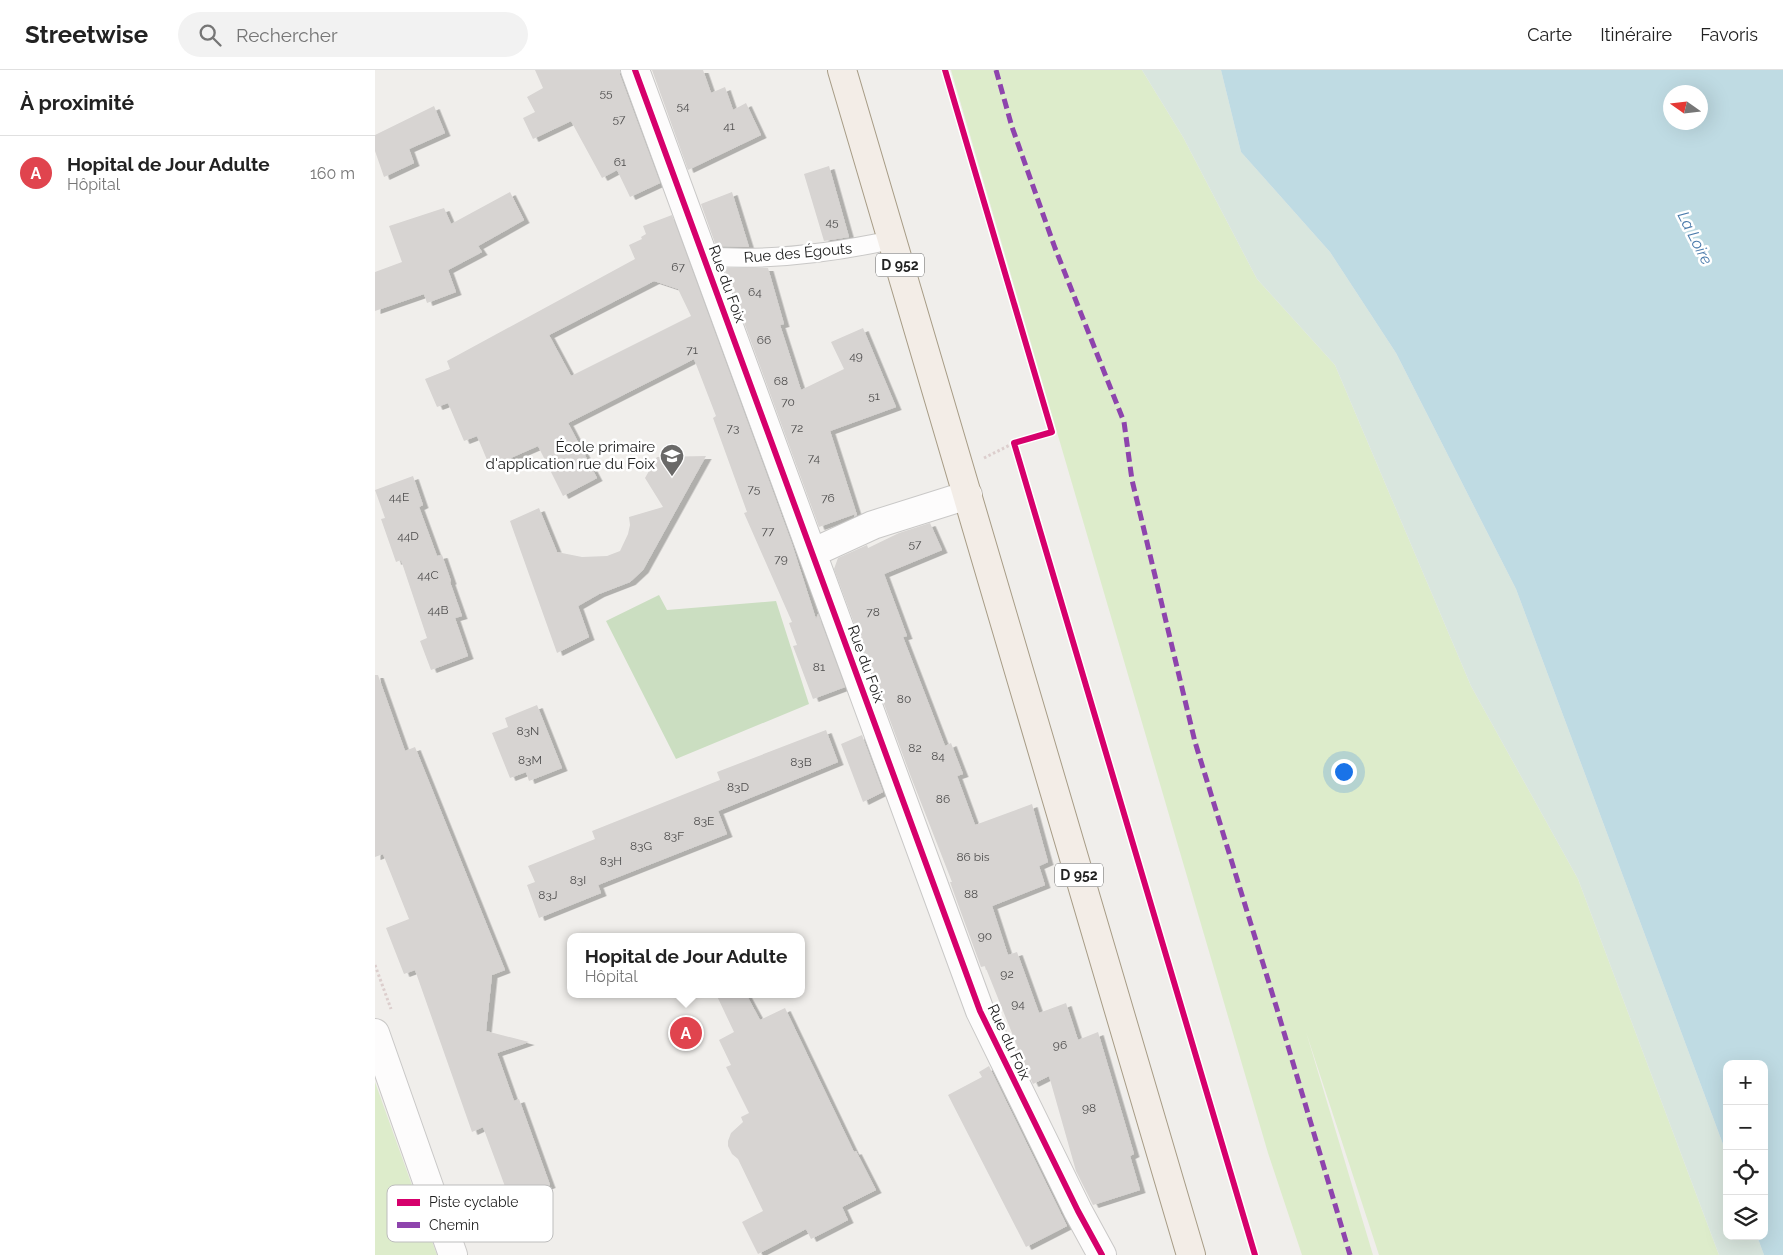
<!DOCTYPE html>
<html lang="fr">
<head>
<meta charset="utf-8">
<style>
  :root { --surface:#fff; --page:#f2f2f2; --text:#222; --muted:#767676; --line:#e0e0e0; --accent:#111827 }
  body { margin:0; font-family:Raleway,sans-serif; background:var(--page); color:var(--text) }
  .controls { position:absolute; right:15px; bottom:15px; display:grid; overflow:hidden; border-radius:10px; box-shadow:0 5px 20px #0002 }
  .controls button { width:45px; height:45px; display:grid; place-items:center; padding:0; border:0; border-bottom:1px solid var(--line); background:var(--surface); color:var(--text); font:25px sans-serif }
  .compass { position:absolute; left:1288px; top:15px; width:45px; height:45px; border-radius:50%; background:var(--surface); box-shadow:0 5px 20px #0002; rotate:284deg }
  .you { position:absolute; left:968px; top:701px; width:18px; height:18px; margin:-12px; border:4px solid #fff; border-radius:50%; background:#1a73e8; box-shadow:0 0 0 8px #1a73e833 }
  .badge { display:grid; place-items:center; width:32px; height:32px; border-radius:50%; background:var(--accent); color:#fff; font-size:16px; font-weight:700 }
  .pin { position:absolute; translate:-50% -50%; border:2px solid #fff; box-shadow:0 1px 5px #0006 }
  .popup { position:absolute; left:192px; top:863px; width:238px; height:65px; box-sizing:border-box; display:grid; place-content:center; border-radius:10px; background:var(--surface); filter:drop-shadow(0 1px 4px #0005); font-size:16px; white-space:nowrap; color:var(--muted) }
  .popup b { font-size:19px; color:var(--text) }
  .popup::after { content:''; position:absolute; left:50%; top:100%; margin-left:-10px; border:10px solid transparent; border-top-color:var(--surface) }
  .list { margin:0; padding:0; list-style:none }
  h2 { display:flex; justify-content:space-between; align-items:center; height:65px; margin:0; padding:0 20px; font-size:21px }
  h2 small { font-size:16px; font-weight:400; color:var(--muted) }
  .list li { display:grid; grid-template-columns:32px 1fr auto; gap:15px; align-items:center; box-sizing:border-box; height:75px; padding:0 20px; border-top:1px solid var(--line) }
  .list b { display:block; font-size:19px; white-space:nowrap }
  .list p { margin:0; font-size:16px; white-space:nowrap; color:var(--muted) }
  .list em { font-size:16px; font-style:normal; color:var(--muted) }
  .icon { flex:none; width:28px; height:28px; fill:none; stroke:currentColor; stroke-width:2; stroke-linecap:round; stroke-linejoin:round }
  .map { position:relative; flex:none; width:1408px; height:1185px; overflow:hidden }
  header { display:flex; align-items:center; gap:30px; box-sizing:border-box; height:70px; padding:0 25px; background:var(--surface); border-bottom:1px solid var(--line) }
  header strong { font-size:24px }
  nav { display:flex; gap:28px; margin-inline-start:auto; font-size:18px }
  .search { width:350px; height:45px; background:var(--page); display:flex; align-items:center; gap:12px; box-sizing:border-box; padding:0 18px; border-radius:28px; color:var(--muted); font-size:19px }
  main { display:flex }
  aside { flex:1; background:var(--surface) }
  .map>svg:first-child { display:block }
</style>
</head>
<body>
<header>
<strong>Streetwise</strong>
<div class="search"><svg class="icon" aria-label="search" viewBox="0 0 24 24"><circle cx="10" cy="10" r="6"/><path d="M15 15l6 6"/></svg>Rechercher</div>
<nav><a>Carte</a><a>Itinéraire</a><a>Favoris</a></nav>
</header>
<main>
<aside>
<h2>À proximité<small></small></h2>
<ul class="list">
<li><span class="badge" style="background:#e0444e">A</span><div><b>Hopital de Jour Adulte</b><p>Hôpital</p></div><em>160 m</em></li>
</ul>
</aside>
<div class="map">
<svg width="1408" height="1185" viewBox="0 0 1408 1185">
  <defs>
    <filter id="shadow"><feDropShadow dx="5.5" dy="3" stdDeviation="0" flood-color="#0004"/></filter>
  </defs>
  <rect width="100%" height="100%" fill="#f0eeeb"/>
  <path fill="#ddeccb" d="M 576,0 L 767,0 L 808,67 L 882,209 L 960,295 L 1096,616 L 1203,809 L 1344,1185 L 1004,1185 L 931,962 L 998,1185 L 927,1185 L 893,1083 Z
    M 0,1012 L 62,1185 L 0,1185 Z"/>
  <path fill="#cbdec1" d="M 284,525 L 292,540 L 401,531 L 434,634 L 301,689 L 231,551 Z"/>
  <path fill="#d9e6de" d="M 767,0 L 846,0 L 866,82 L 955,182 L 1021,283 L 1141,519 L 1352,1085 L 1352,1166 L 1382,1166 L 1389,1185 L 1344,1185 L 1203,809 L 1096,616 L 960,295 L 882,209 L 808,67 Z"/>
  <path fill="#bfdbe3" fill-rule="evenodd" d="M 846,0 L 1408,0 L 1408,1185 L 1389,1185 L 1382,1166 L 1389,1166 L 1389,994 L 1352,994 L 1352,1085 L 1141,519 L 1021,283 L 955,182 L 866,82 ZM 1296,22 L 1326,22 L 1326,52 L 1296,52 Z"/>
  <path fill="#d7d4d2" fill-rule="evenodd" filter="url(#shadow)" d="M 160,0 L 245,0 L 245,5 L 285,113 L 255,127 L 242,100 L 227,108 L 196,51 L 158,69 L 148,48 L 160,42 L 152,27 L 168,18 Z
    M 277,0 L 328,0 L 336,23 L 350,17 L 358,40 L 371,33 L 386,65 L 313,100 Z
    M 59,36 L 70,63 L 34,79 L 39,93 L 9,107 L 0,81 L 0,65 Z
    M 454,96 L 474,167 L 449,171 L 429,104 Z
    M 135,122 L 149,150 L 103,176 L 107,182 L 73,200 L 81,222 L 52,233 L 49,224 L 0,241 L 0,202 L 27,192 L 14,156 L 69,138 L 76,154 Z
    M 357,122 L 374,177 L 341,176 L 326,134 Z
    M 297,145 L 417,474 L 441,549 L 443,544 L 470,617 L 438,629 L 418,576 L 422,575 L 414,553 L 417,552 L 369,443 L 372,442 L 338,348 L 341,346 L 319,289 L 193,353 L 222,408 L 188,426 L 163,376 L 115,397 L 102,366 L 89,371 L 73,333 L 62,337 L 50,309 L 75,299 L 72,291 L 260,189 L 254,175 L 267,169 L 266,167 L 271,164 L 268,156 ZM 279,211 L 303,219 L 316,246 L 196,306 L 174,265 Z
    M 349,198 L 393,198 L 409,254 L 405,255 L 426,320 L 469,299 L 456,272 L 488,258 L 521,337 L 455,361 L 482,445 L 479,447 L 480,444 L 444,457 Z
    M 331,386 L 268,500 L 255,512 L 224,524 L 203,536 L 214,567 L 182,583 L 135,451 L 164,438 L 182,482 L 207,487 L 232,486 L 245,481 L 253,464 L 255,455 L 254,447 L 288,437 L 270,408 L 282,387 Z
    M 38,406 L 48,435 L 44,437 L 62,486 L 67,485 L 76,511 L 75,512 L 87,546 L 80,548 L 93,586 L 56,600 L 45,571 L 52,568 L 26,490 L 21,492 L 6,449 L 10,448 L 0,420 Z
    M 555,453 L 567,480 L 509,504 L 532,566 L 528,567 L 570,676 L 576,673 L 588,704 L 582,706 L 600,755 L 657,734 L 673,792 L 664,796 L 670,815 L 617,836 L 633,885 L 642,882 L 664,943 L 691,933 L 703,970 L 723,962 L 759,1084 L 755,1086 L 765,1120 L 718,1135 L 701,1101 L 674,1006 L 658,1014 L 641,979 L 643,978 L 610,896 L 606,897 L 580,826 L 575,812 L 577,812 L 536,707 L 459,499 L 463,488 L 492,475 L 493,478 L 524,463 Z
    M 0,605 L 3,605 L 30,681 L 40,677 L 130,900 L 117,905 L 111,961 L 154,972 L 122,983 L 139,1031 L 144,1029 L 175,1115 L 135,1130 L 108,1057 L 97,1062 L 40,900 L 29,904 L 11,858 L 34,849 L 8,784 L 0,787 Z
    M 162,635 L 187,698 L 154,711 L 151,702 L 135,708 L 117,663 L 133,657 L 130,648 Z
    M 451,660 L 463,692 L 343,741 L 352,764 L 223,815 L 226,823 L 164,848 L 152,815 L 160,812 L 153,796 L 220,769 L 217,761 L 345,710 L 342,702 Z
    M 487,665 L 508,722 L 488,732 L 466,674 Z
    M 341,924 L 371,924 L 385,950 L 410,938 L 479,1082 L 481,1081 L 501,1120 L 467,1137 L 473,1150 L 436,1169 L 431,1159 L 383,1184 L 367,1152 L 388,1141 L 363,1089 L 357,1084 L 353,1076 L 353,1071 L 356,1063 L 368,1052 L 366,1047 L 374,1043 L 351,997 L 356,995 L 344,970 L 359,962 Z
    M 614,996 L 692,1156 L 651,1177 L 573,1025 L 607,1007 L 604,1002 Z"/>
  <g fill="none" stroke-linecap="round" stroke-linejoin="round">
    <defs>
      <path id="lane" d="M 329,186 C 391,192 456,183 517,170"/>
      <path id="street" d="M 260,0 L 605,941 L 703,1141 L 727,1185
        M 437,483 L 498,455 L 593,425
        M 0,963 L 78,1185"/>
      <path id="primary" d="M 467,0 L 816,1185"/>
    </defs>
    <use href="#lane" stroke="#c9c8c7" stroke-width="20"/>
    <use href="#street" stroke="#c9c8c7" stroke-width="30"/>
    <use href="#primary" stroke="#a79c86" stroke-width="30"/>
    <path stroke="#dccecd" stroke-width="3" stroke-dasharray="2.5 2.5" stroke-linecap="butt" d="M 609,388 L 639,373
      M 0,895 L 16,939"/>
    <use href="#lane" stroke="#fdfcfc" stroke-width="18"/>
    <use href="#street" stroke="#fdfcfc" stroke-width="28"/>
    <use href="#primary" stroke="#f3ede7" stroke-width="28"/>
    <path stroke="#8e44ad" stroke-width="5" stroke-dasharray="10 5" stroke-linecap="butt" d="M 621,0 L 637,57 L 680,178 L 749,352 L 757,410 L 820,672 L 902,939 L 975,1185"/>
    <defs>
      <path id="cycleway" d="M 260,0 L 605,941 L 703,1141 L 727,1185
        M 570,0 L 677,362 L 639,373 L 880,1185"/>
    </defs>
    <use href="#cycleway" stroke="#fff" stroke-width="9"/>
    <use href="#cycleway" stroke="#d6006c" stroke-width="6"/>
  </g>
  <defs>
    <symbol id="school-pin" viewBox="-11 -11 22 30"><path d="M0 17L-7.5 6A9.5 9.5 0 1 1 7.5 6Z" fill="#6a6968" stroke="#fff"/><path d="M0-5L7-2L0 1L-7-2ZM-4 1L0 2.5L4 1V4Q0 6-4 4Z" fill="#fff"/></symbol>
  </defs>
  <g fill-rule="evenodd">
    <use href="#school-pin" x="283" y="372" width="28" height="38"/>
  </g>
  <g text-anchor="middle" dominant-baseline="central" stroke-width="5" stroke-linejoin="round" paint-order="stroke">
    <g font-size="12" fill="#4f4e4e">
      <text x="231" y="23">55</text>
      <text x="308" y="36">54</text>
      <text x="244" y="49">57</text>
      <text x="354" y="56">41</text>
      <text x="245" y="92">61</text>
      <text x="457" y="152">45</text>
      <text x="303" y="197">67</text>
      <text x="380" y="222">64</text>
      <text x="389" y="270">66</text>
      <text x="317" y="280">71</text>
      <text x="481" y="286">49</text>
      <text x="406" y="311">68</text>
      <text x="499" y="326">51</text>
      <text x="413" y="332">70</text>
      <text x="358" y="358">73</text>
      <text x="422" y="358">72</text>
      <text x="439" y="388">74</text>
      <text x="379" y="419">75</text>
      <text x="24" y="427">44E</text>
      <text x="453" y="428">76</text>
      <text x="393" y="461">77</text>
      <text x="33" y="466">44D</text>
      <text x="540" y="474">57</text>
      <text x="406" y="489">79</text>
      <text x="53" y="505">44C</text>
      <text x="63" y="540">44B</text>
      <text x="498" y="542">78</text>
      <text x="444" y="597">81</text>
      <text x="529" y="629">80</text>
      <text x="153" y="661">83N</text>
      <text x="540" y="678">82</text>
      <text x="563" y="686">84</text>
      <text x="155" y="690">83M</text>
      <text x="426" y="692">83B</text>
      <text x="363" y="717">83D</text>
      <text x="568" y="729">86</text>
      <text x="329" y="751">83E</text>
      <text x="299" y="766">83F</text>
      <text x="266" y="776">83G</text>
      <text x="598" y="787">86 bis</text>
      <text x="236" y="791">83H</text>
      <text x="203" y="810">83I</text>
      <text x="596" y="824">88</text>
      <text x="173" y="825">83J</text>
      <text x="610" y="866">90</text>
      <text x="632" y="904">92</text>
      <text x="643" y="934">94</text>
      <text x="685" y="975">96</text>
      <text x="714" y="1038">98</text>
    </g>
    <g fill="#fff" stroke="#646464" stroke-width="1">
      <rect x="501" y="183.5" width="48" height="23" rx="4"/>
      <rect x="680" y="793.5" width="48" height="23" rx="4"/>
    </g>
    <g font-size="14" font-weight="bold" fill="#222">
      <text x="525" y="195">D 952</text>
      <text x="704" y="805">D 952</text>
    </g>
    <g font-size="15" fill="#222" stroke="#fff">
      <text transform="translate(423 183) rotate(-5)">Rue des Égouts</text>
      <text transform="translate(352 214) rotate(70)">Rue du Foix</text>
      <text transform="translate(491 594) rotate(70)">Rue du Foix</text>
      <text transform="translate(634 972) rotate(65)">Rue du Foix</text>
    </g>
    <g font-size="15" fill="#222" stroke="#fff" text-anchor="end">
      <text x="280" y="377">École primaire<tspan x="280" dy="17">d'application rue du Foix</tspan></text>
    </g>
    <g font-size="16" font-style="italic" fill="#4a7aab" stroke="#fff">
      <text transform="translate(1320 168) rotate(63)">La Loire</text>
    </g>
  </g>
  <rect x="12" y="1115" width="166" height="57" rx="8" fill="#fff" stroke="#bdbdbd" stroke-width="1"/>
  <rect x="22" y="1129" width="23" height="7" fill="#d6006c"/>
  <rect x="22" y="1152" width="23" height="6" fill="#8e44ad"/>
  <g font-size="14" fill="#222">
    <text x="54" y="1137">Piste cyclable</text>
    <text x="54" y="1160">Chemin</text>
  </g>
</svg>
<div class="controls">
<button>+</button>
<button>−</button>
<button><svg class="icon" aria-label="locate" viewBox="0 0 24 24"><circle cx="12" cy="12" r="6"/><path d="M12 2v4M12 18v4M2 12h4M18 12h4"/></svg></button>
<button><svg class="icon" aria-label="layers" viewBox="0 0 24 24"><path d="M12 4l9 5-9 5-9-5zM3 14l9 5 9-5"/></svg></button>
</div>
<svg class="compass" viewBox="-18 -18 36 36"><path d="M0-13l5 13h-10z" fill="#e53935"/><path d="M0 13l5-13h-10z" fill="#767676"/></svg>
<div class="you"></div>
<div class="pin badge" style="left:311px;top:963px;background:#e0444e">A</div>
<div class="popup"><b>Hopital de Jour Adulte</b>Hôpital</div>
</div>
</main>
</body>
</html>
